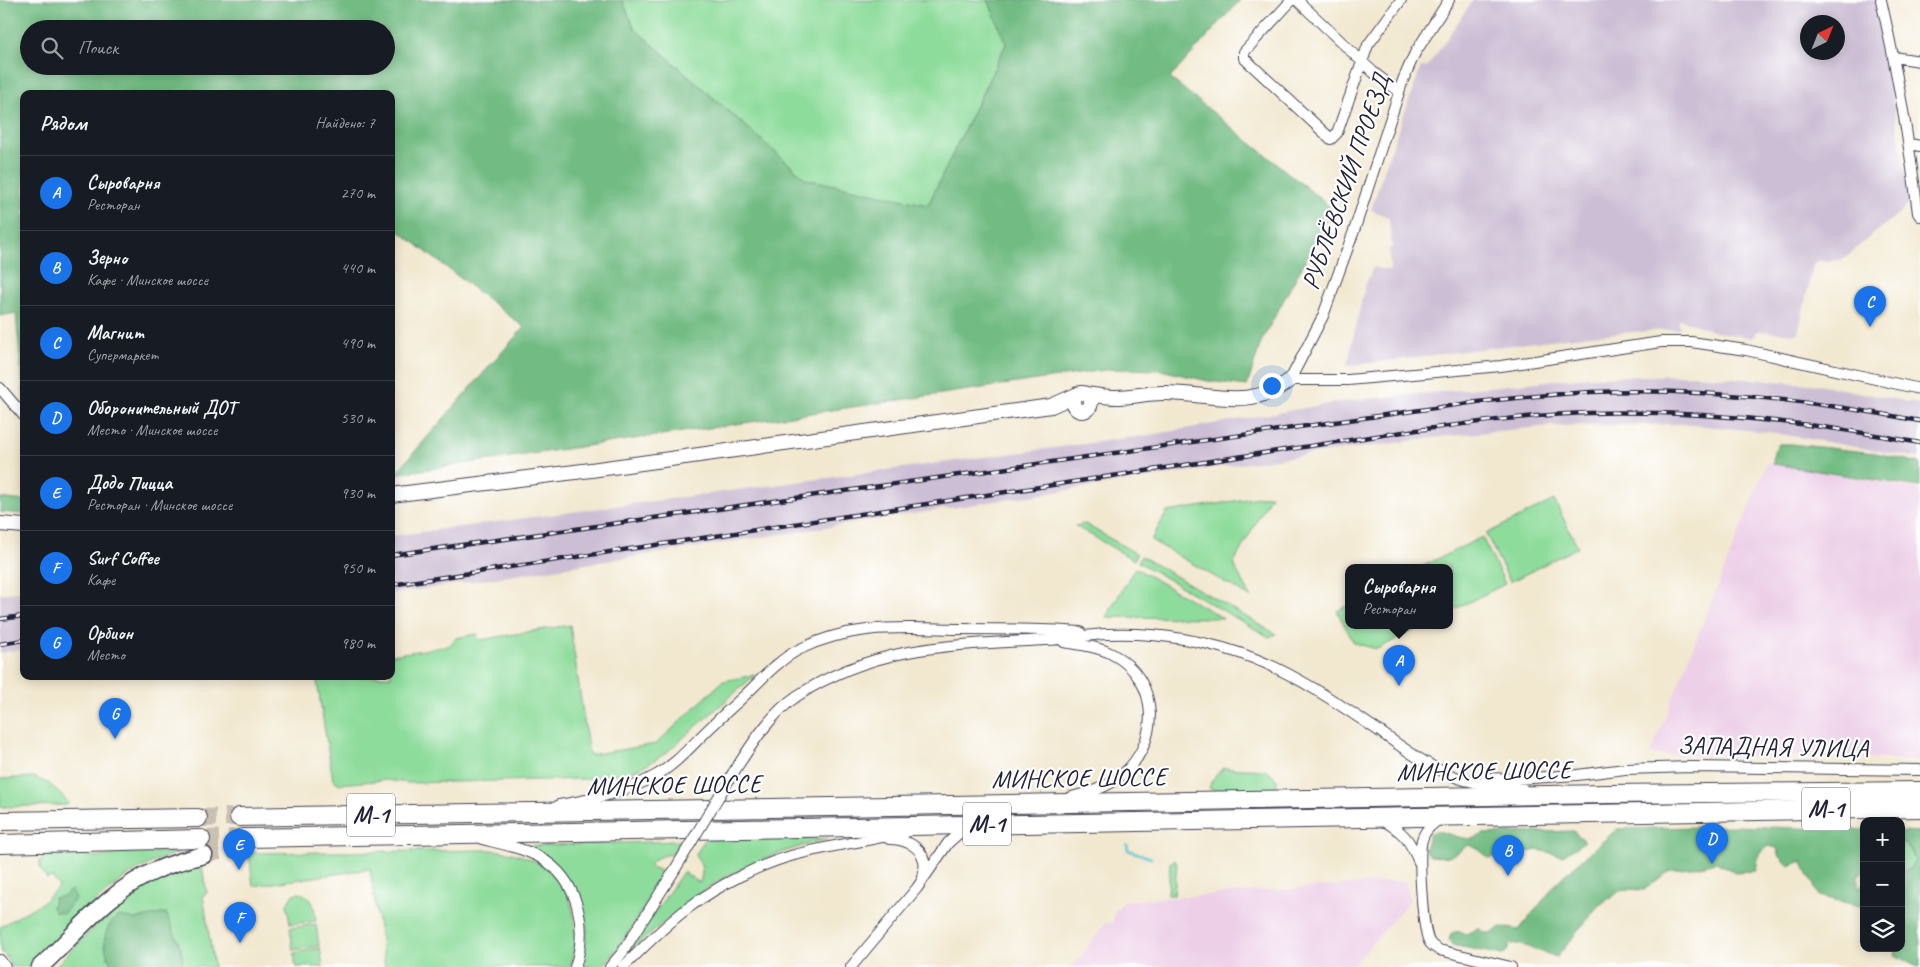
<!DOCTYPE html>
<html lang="ru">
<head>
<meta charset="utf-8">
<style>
  :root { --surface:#171b24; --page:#20242c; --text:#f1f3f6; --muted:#9ea1a6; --line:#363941; --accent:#1a73e8 }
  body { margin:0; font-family:Caveat,sans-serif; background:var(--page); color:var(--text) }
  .controls { position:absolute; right:15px; bottom:15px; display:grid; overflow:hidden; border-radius:10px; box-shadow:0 2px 12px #0003 }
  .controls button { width:45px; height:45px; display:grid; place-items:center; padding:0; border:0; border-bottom:1px solid var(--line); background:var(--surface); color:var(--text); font:25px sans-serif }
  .compass { position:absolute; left:1800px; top:15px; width:45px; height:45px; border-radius:50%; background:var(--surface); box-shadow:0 2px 12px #0003; rotate:43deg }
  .you { position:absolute; left:1271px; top:385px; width:18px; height:18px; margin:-12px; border:4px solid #fff; border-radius:50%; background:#1a73e8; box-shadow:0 0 0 8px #1a73e833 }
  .badge { display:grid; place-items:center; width:32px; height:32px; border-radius:50%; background:var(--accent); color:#fff; font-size:16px; font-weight:700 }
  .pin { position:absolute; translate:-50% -41px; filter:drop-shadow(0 1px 2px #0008) }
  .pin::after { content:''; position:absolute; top:26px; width:18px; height:15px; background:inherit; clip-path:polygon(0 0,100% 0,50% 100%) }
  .popup { position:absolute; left:1345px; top:564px; width:108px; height:65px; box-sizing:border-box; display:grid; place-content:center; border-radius:10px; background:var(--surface); filter:drop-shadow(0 1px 4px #0005); font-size:16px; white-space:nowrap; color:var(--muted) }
  .popup b { font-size:19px; color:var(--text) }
  .popup::after { content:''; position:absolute; left:50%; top:100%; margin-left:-10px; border:10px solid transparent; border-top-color:var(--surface) }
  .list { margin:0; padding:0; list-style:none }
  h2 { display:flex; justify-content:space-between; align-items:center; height:65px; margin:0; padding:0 20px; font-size:21px }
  h2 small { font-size:16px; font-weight:400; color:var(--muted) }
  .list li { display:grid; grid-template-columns:32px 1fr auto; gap:15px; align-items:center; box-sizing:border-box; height:75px; padding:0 20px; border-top:1px solid var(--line) }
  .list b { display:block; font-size:19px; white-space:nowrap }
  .list p { margin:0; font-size:16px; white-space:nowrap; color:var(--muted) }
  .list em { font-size:16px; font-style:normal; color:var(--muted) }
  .icon { flex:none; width:28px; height:28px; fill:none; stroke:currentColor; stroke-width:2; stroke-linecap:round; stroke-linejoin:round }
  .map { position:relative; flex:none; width:1920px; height:967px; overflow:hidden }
  .search { position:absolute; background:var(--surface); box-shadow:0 2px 12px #0003; left:20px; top:20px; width:375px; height:55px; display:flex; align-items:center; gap:12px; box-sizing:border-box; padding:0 18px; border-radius:28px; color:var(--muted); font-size:19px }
  .panel { position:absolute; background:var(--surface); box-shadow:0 2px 12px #0003; left:20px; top:90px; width:375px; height:590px; border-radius:10px }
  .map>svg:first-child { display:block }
</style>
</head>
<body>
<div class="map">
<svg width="1920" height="967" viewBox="0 0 1920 967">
  <rect width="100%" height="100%" fill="#fff"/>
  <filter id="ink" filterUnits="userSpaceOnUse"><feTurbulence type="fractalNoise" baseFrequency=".02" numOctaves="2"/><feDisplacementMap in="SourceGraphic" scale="10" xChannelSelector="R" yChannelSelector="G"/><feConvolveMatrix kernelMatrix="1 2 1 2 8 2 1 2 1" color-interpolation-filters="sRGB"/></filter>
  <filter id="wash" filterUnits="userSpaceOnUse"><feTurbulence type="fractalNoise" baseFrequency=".0096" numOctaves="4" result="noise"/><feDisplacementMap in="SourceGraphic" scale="20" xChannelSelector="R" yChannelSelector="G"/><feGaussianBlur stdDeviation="1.12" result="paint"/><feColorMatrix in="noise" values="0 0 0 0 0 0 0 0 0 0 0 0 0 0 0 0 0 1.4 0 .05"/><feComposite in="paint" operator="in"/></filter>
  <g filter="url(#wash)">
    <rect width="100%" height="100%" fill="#f2e8d0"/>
    <path fill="#edd0e8" d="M 1767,463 L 1920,489 L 1920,761 L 1856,757 L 1650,755 Z
      M 1401,881 L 1405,881 L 1410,900 L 1352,967 L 1073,967 L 1105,923 L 1113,923 L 1114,912 L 1124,901 Z"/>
    <path fill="#ccbed4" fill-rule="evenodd" d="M 1473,0 L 1876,0 L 1910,204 L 1842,260 L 1818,261 L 1813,265 L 1798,334 L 1758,331 L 1753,338 L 1715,332 L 1689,322 L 1679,320 L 1679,329 L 1590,335 L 1347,366 L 1365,286 L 1373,267 L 1390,271 L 1389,248 L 1392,248 L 1389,219 L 1388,217 L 1371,210 L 1386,164 L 1421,67 L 1428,66 ZM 1808,22 L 1838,22 L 1838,52 L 1808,52 Z
      M 1696,375 L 1821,385 L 1920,404 L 1920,458 L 1768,432 L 1682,424 L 1551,426 L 1447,436 L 1218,467 L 391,594 L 391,536 L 1150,435 L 1339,402 L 1587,377 Z
      M 24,591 L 24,649 L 0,653 L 0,594 Z"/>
    <path fill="#8edc9b" stroke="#587f6b" d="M 622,0 L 988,0 L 1006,44 L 928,205 L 806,179 L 635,29 Z
      M 1271,495 L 1233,564 L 1252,598 L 1151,540 L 1167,512 Z
      M 1554,500 L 1578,547 L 1510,582 L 1486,534 Z
      M 1085,524 L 1137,554 L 1134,560 L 1075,526 Z
      M 1482,537 L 1505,584 L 1449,612 L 1449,567 L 1421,567 Z
      M 1141,556 L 1276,634 L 1269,637 L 1138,562 Z
      M 1135,568 L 1223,618 L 1106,617 Z
      M 1349,605 L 1349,625 L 1425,625 L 1377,649 L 1354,643 L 1337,611 Z
      M 570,625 L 589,755 L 656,744 L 723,681 L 755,675 L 666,753 L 647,765 L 630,772 L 589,779 L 408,783 L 386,780 L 340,784 L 333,780 L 316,676 L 391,676 L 391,655 L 449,646 L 456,638 L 477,634 L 479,640 Z
      M 1223,768 L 1266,770 L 1277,780 L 1276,790 L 1214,790 L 1209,788 L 1212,780 Z
      M 34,777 L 50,784 L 69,803 L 67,805 L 0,807 L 0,779 Z
      M 705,839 L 828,839 C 789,849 752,861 717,882 C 685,901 659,929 629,950 L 683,872 L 700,883 C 703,871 703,865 695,856 Z
      M 680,841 L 672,854 C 662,856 654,857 649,866 L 663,872 C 648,903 625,942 602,967 L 579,967 L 584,952 L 587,931 L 585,915 L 576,890 L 521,846 Z
      M 1901,842 L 1910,849 L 1915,859 L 1909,870 L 1901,872 Z
      M 491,850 C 533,853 568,873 574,917 C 577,937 577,948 570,967 L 385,967 L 370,869 L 253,886 L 249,853 Z
      M 179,852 C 153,861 128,873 108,891 C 80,915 57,943 30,967 L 12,967 L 5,955 L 0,951 L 0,927 L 43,902 L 59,887 L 52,877 L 47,879 L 40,868 L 40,860 C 49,851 58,855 70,857 L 73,853 L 99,857 L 124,853 Z
      M 1175,860 L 1177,864 L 1174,895 L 1168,895 L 1170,863 Z
      M 201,861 L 207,893 L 203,895 L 214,967 L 183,967 L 181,948 L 166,913 L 135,920 L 118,916 L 108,958 L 113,967 L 54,967 C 84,938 127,891 165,873 C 176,868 189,865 201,861 Z
      M 299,893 C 314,896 314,907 316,921 L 290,924 L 287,904 L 293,894 Z
      M 316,924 L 319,946 L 293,950 L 290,928 Z
      M 320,948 L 323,967 L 296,967 L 294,953 Z"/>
    <path fill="#72bc83" stroke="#4a6f5f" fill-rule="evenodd" d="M 0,0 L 622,0 L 635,29 L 806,179 L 928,205 L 1006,44 L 988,0 L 1240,0 L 1170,78 L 1333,209 L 1261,342 L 1247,386 L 1208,381 L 1161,370 L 1112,369 L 395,474 L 524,327 L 391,225 L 391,94 L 24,94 L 24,402 L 16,313 L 0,316 ZM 29,29 L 386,29 L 386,66 L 29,66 Z
      M 1779,444 L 1791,444 L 1875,453 L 1920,463 L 1920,487 L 1773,464 L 1774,451 Z
      M 0,498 L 24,501 L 24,514 L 0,512 Z
      M 1734,826 L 1864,830 L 1864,872 L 1858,875 L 1858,888 L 1864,885 L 1864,907 L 1819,896 L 1802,861 L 1789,866 L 1780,857 L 1777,848 L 1768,846 L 1759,853 L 1756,871 L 1735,872 L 1716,862 L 1692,868 L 1670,870 L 1644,890 L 1623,889 L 1598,906 L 1557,957 L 1519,944 L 1509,944 L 1508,950 L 1503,955 L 1452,945 L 1449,939 L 1452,933 L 1459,931 L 1464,935 L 1479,928 L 1484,933 L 1493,933 L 1500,927 L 1519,930 L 1561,878 L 1617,829 Z
      M 1436,831 C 1452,833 1469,845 1483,834 L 1573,831 L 1585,841 L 1563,856 L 1539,850 L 1489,858 L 1478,849 L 1468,845 C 1453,856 1449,858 1430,856 L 1425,849 L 1429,835 Z
      M 1901,831 L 1920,832 L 1920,967 L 1895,955 L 1896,948 L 1901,948 L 1901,872 L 1909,870 L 1915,859 L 1910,849 L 1901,842 Z
      M 71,890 L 76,898 L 64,913 L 55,912 L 52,908 L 54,898 L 64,896 Z
      M 166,913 L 181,948 L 183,967 L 113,967 C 102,948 100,931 118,916 L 135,919 Z"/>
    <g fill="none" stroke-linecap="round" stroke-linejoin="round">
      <path stroke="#5dc8d6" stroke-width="2.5" d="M 1140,774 L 1145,784
        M 1127,845 L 1128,850 L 1151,858"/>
    </g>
  </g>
  <g filter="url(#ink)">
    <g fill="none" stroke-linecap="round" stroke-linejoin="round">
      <path stroke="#c8c0b2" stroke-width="16" stroke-dasharray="16 8" stroke-linecap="butt" d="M 204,855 L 244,847"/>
      <path stroke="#c8c0b2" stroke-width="18" stroke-dasharray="18 9" stroke-linecap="butt" d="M 198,818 L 239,817
        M 201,839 L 242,838"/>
      <defs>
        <path id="street" d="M 1292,0 L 1244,52 L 1244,58 L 1331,139 L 1337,133 L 1368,45 L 1401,0
          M 1297,0 L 1373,72 L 1399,92
          M 1881,0 C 1897,70 1909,141 1918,213 L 1920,216
          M 1894,57 L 1920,61
          M 1910,144 L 1920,146
          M 1290,380 L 1348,380 L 1501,366 L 1661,342 L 1691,342 L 1746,350 L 1920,389
          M 1290,380 L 1323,316 L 1355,228 L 1403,80 L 1415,53 L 1449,0
          M 0,388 L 24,416
          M 1064,642 C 1080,645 1097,646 1112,654 C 1162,680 1161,746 1118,778 C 1104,789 1085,793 1069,798
          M 733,773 C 751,746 769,715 797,696 C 877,644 956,645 1046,640 C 1067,639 1087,635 1107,634 C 1157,632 1212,641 1258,660 C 1302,678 1340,705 1379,731 C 1403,748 1430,768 1458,778 C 1479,785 1501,786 1523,789
          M 1486,778 L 1516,779 L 1577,775 L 1625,769 L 1691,767 L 1920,770
          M 559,805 C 590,800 624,793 653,777 C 678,764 694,742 715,723 C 724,714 733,706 743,697 C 760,681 778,660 800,649 C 852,623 903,628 959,629 C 1000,629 1040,629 1080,632
          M 1442,817 C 1433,824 1425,829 1422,840 C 1418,854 1422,933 1430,943 C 1432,946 1436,948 1439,950 L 1511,967
          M 1382,820 C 1404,832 1409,839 1419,862
          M 482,839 C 502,844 523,848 541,858 C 579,880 588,928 575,967
          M 889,839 C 903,839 921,845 924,861 C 925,866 924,873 923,878
          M 0,960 L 5,967
          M 610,967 L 622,953 L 674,871
          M 623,967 C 644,947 665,925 688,908 C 719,885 758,865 794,855 C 831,845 869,841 907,832
          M 851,967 L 917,888 L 948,843 L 958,834 L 973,830"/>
        <path id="secondary" d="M1073 402a9 9 0 1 1 18 0a9 9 0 1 1-18 0Z
          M 1085,394 C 1096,395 1106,397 1116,397 C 1132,397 1147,393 1162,393 C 1208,392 1249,412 1290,380
          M 391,495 L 591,470 L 1051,406 L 1076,395
          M 0,524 L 24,526"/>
        <path id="primary" d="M 40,967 C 77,933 109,890 157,870 C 172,863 188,859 204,855"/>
        <path id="highway" d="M 239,817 L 1609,794 L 1920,791
          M 0,821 L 198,818
          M 242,838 L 1920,808
          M 0,844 L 201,839"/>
      </defs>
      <use href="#street" stroke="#414051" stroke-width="12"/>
      <use href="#secondary" stroke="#414051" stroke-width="16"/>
      <use href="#primary" stroke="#414051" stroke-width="19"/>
      <use href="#highway" stroke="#414051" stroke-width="20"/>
      <use href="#street" stroke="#fff" stroke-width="10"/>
      <use href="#secondary" stroke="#fff" stroke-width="14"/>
      <use href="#primary" stroke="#fff" stroke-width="16"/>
      <use href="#highway" stroke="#fff" stroke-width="18"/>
      <defs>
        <path id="rail" d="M 391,555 L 1477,402 C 1515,398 1553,394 1591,392 C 1701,388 1812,400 1920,421
          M 391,585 L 1403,432 C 1464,424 1526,415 1588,413 C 1700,410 1810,422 1920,443
          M 0,619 L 24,616
          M 0,644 L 24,640"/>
      </defs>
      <use href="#rail" stroke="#22223b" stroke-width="4.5"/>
      <use href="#rail" stroke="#fff" stroke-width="2.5" stroke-dasharray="8" stroke-linecap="butt"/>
      <defs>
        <path id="street-bridge" d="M 674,871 L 733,773"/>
      </defs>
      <use href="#street-bridge" stroke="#414051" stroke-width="12" stroke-linecap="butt"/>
      <use href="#street-bridge" stroke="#fff" stroke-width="10"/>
    </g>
  </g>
  <g text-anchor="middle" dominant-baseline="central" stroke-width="4.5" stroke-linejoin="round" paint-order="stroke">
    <g fill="#fff" stroke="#646476" stroke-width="1">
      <rect x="1802" y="787.5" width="48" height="43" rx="4"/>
      <rect x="347" y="793.5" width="48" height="43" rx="4"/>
      <rect x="963" y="802.5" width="48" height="43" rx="4"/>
    </g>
    <g font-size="24" font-weight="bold" fill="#22223b">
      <text x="1826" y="809">М-1</text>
      <text x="371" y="815">М-1</text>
      <text x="987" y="824">М-1</text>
    </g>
    <g font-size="25" fill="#22223b" stroke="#fff">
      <text transform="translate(1346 182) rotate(-71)">РУБЛЁВСКИЙ ПРОЕЗД</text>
      <text transform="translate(1773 747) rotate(1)">ЗАПАДНАЯ УЛИЦА</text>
      <text transform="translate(1484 771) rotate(-1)">МИНСКОЕ ШОССЕ</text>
      <text transform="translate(1079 778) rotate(-1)">МИНСКОЕ ШОССЕ</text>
      <text transform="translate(674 785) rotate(-1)">МИНСКОЕ ШОССЕ</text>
    </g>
  </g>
</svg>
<div class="controls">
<button>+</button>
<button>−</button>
<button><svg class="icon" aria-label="layers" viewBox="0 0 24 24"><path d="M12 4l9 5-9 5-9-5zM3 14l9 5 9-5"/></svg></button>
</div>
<svg class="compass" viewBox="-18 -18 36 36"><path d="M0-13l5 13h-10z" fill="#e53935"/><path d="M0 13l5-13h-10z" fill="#9ea1a6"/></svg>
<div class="you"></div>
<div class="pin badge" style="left:1399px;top:686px">A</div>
<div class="popup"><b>Сыроварня</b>Ресторан</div>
<div class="pin badge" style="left:1508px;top:876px">B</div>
<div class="pin badge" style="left:1870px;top:327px">C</div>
<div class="pin badge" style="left:1712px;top:864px">D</div>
<div class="pin badge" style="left:239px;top:870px">E</div>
<div class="pin badge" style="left:240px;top:943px">F</div>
<div class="pin badge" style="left:115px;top:739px">G</div>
<div class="search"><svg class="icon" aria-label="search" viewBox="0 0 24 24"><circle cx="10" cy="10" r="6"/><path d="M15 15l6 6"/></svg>Поиск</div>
<section class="panel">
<h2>Рядом<small>Найдено: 7</small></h2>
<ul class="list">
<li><span class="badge">A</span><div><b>Сыроварня</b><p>Ресторан</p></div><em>270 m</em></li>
<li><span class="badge">B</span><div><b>Зерно</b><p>Кафе · Минское шоссе</p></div><em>440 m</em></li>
<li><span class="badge">C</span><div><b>Магнит</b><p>Супермаркет</p></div><em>490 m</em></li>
<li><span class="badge">D</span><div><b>Оборонительный ДОТ</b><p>Место · Минское шоссе</p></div><em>530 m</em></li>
<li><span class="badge">E</span><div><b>Додо Пицца</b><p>Ресторан · Минское шоссе</p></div><em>930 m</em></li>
<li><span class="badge">F</span><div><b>Surf Coffee</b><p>Кафе</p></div><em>950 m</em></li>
<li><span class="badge">G</span><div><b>Орбион</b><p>Место</p></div><em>980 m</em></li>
</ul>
</section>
</div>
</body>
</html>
